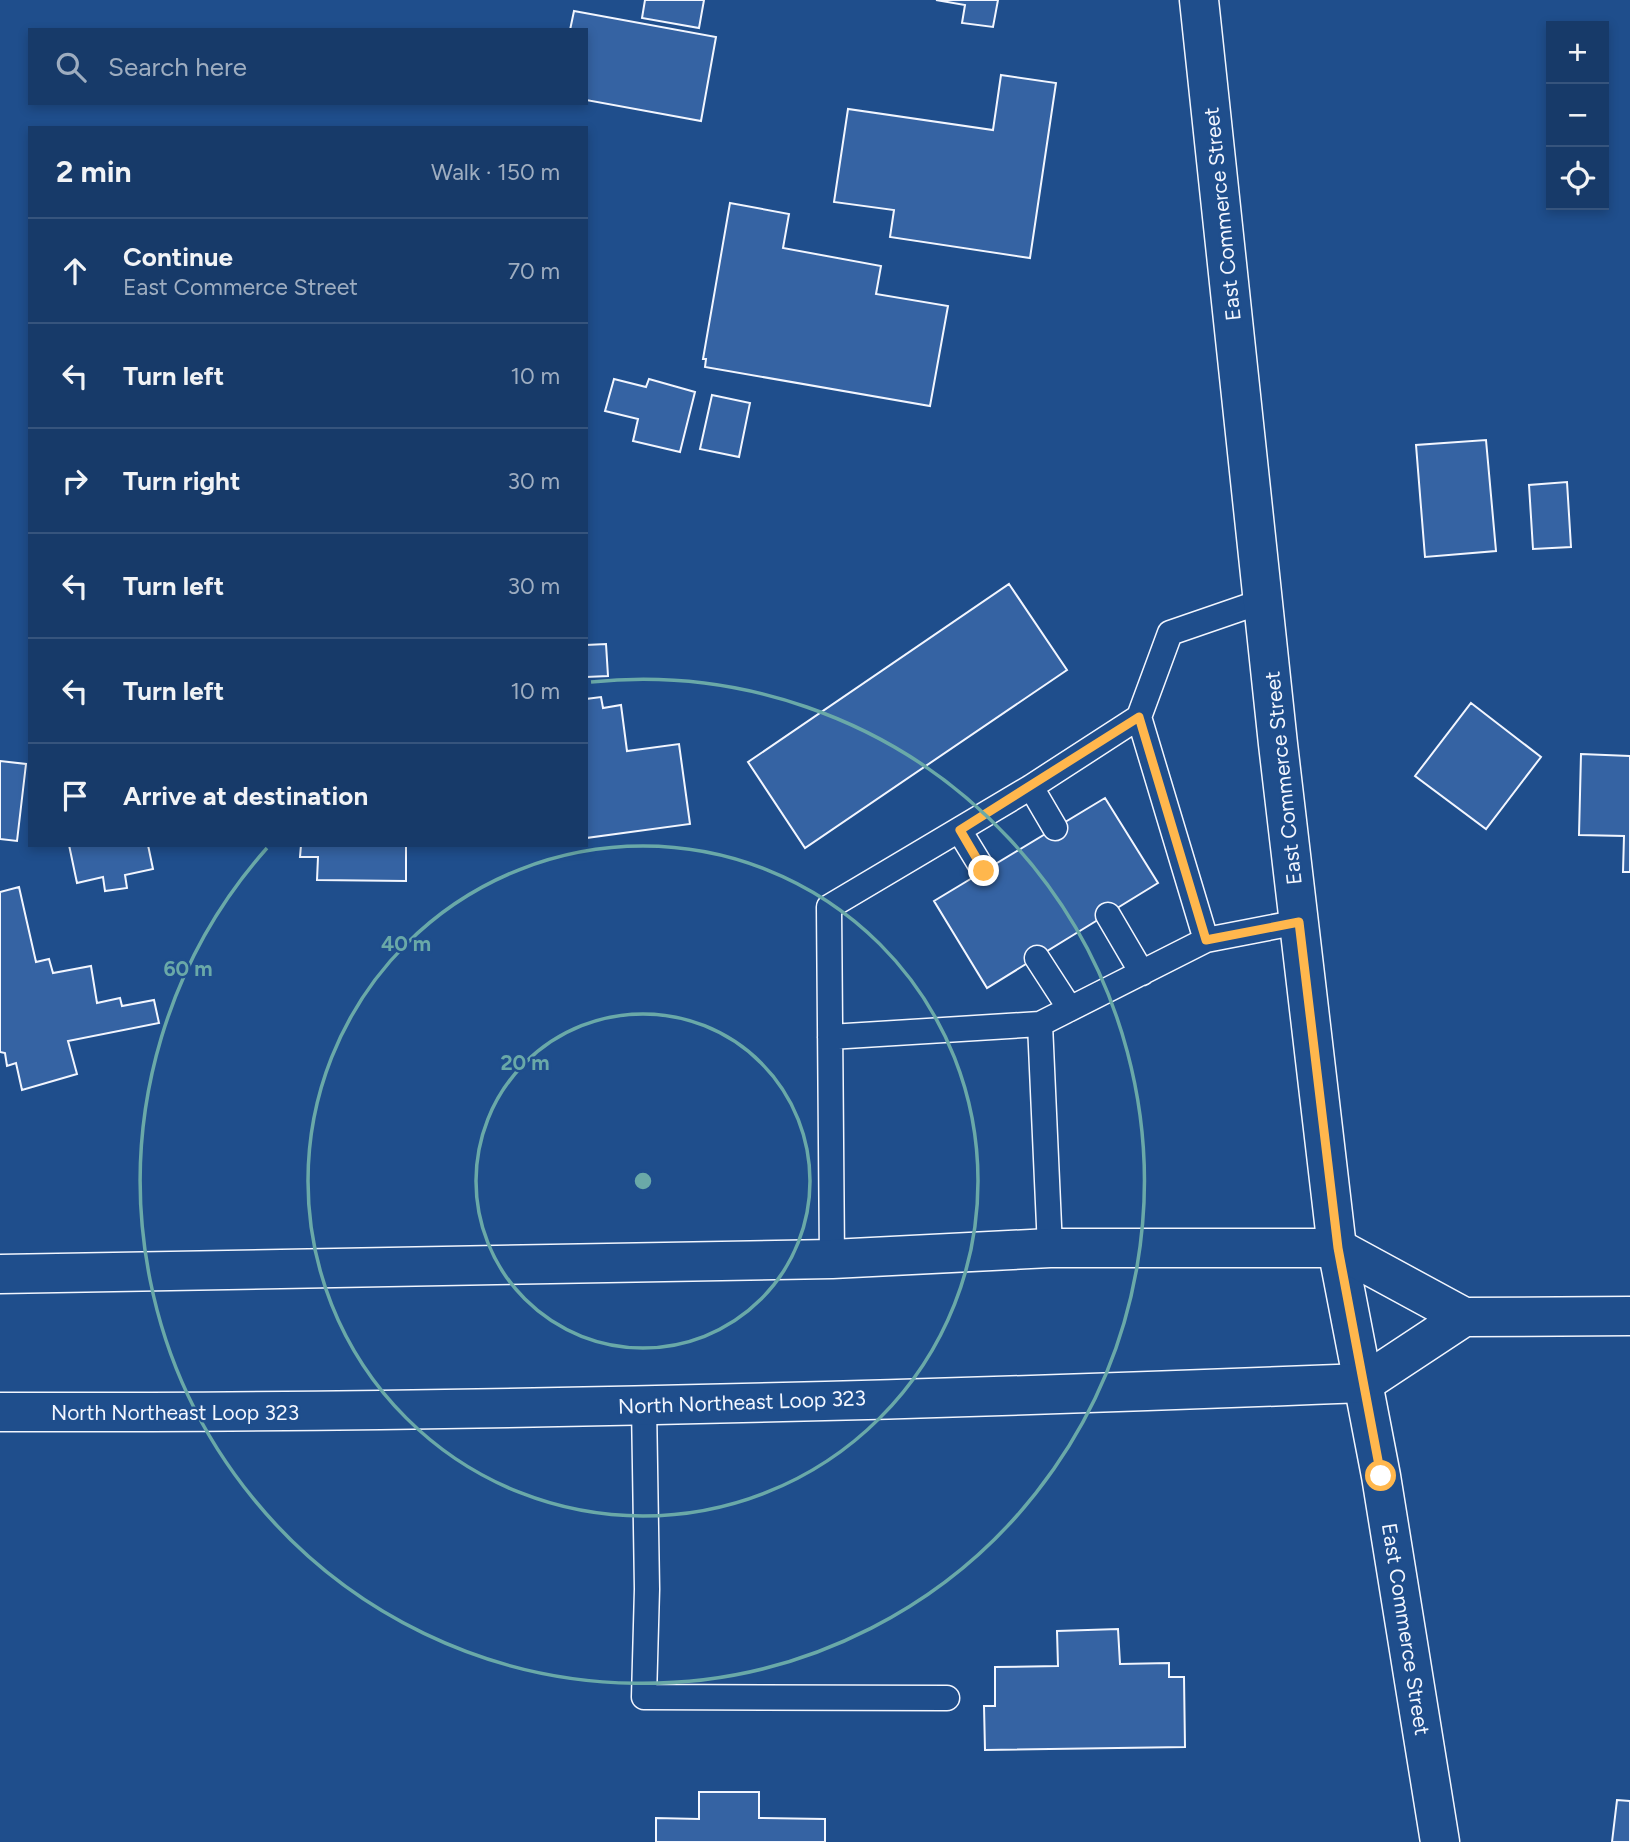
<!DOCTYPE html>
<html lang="en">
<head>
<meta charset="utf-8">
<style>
  :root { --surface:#173a69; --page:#20416f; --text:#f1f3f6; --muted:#9eadc0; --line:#36547d }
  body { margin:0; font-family:Figtree,sans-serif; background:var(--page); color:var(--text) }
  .controls { position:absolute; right:21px; top:21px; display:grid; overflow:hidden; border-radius:0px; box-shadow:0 4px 10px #0003 }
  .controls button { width:63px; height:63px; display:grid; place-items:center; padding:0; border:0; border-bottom:2px solid var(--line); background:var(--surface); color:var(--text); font:35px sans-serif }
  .stop { position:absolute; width:21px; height:21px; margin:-16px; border:5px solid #ffb74d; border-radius:50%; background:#fff }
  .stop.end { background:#ffb74d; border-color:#fff; box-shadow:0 2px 7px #0008 }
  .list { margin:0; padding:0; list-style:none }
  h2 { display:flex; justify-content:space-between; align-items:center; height:91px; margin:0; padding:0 28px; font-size:30px }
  h2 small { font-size:23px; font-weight:400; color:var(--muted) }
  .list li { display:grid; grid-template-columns:46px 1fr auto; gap:21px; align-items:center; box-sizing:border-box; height:105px; padding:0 28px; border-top:2px solid var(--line) }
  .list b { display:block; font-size:26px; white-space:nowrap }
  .list p { margin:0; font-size:23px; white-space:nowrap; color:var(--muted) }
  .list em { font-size:23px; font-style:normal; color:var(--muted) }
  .icon { flex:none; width:38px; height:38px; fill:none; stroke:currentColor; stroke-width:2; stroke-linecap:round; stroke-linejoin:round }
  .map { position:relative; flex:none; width:1630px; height:1842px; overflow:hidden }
  .search { position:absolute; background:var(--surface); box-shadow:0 4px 10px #0003; left:28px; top:28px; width:560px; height:77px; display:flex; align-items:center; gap:18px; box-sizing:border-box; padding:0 24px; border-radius:0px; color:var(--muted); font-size:26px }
  .panel { position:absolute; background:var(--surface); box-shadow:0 4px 10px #0003; left:28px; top:126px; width:560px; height:721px; border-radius:0px }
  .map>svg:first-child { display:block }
</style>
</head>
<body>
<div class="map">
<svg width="1630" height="1842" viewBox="0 0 1630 1842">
  <rect width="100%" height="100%" fill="#1f4e8c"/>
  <path fill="#3563a3" stroke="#f2f6ff" stroke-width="2" d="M 645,0 L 704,0 L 699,28 L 642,18 Z
    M 936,0 L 998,0 L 993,27 L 962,23 L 965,5 Z
    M 574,11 L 716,37 L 701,121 L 586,100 L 586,30 L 570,30 Z
    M 1001,75 L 1056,83 L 1030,258 L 890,237 L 894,210 L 834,202 L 848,109 L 993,130 Z
    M 730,203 L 789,214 L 783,248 L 881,266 L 876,294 L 948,306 L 930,406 L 705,367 L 706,359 L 703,359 Z
    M 614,379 L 646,387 L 649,379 L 695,392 L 680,452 L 633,441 L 638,419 L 605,411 Z
    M 712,395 L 750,403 L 739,457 L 700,449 Z
    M 1486,440 L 1496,551 L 1425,557 L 1416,445 Z
    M 1567,482 L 1571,547 L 1533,549 L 1529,485 Z
    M 1009,584 L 1067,670 L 805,848 L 748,762 Z
    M 606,644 L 608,676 L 586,677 L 586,645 Z
    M 601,697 L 603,708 L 621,705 L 627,751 L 679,744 L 690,824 L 586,838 L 586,699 Z
    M 1471,703 L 1541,757 L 1486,829 L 1415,776 Z
    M 1581,754 L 1630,756 L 1630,872 L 1623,872 L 1624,836 L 1579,835 Z
    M 0,761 L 26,764 L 17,841 L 0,839 Z
    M 1105,798 L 1158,883 L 987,988 L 934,901 Z
    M 69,845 L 148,845 L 153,869 L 125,875 L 127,888 L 105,891 L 103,877 L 77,883 Z
    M 301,845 L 406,845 L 406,881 L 317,880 L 318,857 L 300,857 Z
    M 19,887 L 36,962 L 49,959 L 53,973 L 91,966 L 97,1003 L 120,998 L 122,1006 L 154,1000 L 159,1023 L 68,1041 L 77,1074 L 22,1090 L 16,1063 L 7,1066 L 5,1053 L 0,1052 L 0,892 Z
    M 1118,1629 L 1120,1664 L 1169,1663 L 1169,1677 L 1184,1677 L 1185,1747 L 985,1750 L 984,1706 L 995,1706 L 995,1667 L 1058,1666 L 1057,1631 Z
    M 699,1792 L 759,1792 L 759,1818 L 825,1819 L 825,1842 L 656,1842 L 656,1818 L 699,1819 Z
    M 1617,1800 L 1630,1801 L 1630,1842 L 1612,1842 Z"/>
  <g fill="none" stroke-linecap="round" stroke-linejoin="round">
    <defs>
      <path id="service" d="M 1139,717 L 1170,633 L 1263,601
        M 1031,787 L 1055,828
        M 959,830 L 984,871
        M 1108,915 L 1142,973
        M 1206,940 L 1299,922
        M 1037,958 L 1070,1009
        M 830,1037 L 1040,1024
        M 832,1259 L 829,907 L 1031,787 L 1139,717 L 1206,940 L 1040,1024 L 1050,1248
        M 644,1405 L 647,1589 L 644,1697 L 947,1698"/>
      <path id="tertiary" d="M 1199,0 L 1278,744 L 1337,1248 L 1381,1476 L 1440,1842"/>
      <path id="trunk" d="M 0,1274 L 832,1259 L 1050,1248 L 1337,1248 L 1464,1317 L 1630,1316
        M 0,1412 C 455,1413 910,1401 1364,1383 L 1464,1317"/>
    </defs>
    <use href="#service" stroke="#f2f6ff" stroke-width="27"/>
    <use href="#tertiary" stroke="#f2f6ff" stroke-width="41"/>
    <use href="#trunk" stroke="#f2f6ff" stroke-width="41"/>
    <use href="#service" stroke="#1f4e8c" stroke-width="24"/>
    <use href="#tertiary" stroke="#1f4e8c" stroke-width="38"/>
    <use href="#trunk" stroke="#1f4e8c" stroke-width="38"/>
  </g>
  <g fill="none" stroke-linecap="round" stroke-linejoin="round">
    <path stroke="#ffb74d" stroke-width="9" d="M 984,871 L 960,830 L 1139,717 L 1206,940 L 1299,922 L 1338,1248 L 1381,1476"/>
  </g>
  <g fill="none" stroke="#6aa9a8" stroke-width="3.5">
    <circle cx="643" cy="1181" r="167"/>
    <circle cx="643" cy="1181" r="335"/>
    <path d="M591 682A502 502 0 1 1 267 848"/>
  </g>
  <g text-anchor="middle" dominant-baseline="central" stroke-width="5" stroke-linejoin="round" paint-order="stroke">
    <g font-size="21" fill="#f2f6ff" stroke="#1f4e8c">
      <text transform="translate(1222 214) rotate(-96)">East Commerce Street</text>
      <text transform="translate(1283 778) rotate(-96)">East Commerce Street</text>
      <text transform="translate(742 1402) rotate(-2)">North Northeast Loop 323</text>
      <text x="175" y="1412">North Northeast Loop 323</text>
      <text transform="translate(1406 1629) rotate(81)">East Commerce Street</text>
    </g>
  </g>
  <circle cx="643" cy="1181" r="10" fill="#6aa9a8" stroke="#1f4e8c" stroke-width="3.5"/>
  <g font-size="21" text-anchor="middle" font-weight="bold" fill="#6aa9a8" stroke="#1f4e8c" stroke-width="5" stroke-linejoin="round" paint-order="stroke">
    <text x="406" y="951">40 m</text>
    <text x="188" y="976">60 m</text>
    <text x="525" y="1070">20 m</text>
  </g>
</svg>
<div class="controls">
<button>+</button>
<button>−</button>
<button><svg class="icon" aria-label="locate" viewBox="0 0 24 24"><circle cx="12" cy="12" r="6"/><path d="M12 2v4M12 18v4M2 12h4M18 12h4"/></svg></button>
</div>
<div class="stop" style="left:1381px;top:1476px"></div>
<div class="stop end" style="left:984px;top:871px"></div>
<div class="search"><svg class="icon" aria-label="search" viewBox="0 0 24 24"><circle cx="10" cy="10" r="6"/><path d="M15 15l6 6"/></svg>Search here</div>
<section class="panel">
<h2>2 min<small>Walk · 150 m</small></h2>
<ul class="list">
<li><svg class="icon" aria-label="ahead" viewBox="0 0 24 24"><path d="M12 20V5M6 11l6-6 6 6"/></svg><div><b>Continue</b><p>East Commerce Street</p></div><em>70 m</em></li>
<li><svg class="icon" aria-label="left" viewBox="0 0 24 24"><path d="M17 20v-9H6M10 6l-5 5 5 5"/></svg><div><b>Turn left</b></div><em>10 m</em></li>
<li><svg class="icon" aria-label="right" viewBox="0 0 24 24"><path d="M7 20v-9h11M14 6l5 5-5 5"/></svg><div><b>Turn right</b></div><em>30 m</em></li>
<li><svg class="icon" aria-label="left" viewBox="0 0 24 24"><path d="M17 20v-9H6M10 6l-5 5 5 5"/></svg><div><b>Turn left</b></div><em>30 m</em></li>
<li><svg class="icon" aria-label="left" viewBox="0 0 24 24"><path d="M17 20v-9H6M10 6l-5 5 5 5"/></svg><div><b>Turn left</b></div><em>10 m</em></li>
<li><svg class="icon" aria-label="arrive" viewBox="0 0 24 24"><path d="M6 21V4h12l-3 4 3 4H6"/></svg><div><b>Arrive at destination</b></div></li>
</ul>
</section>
</div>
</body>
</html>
